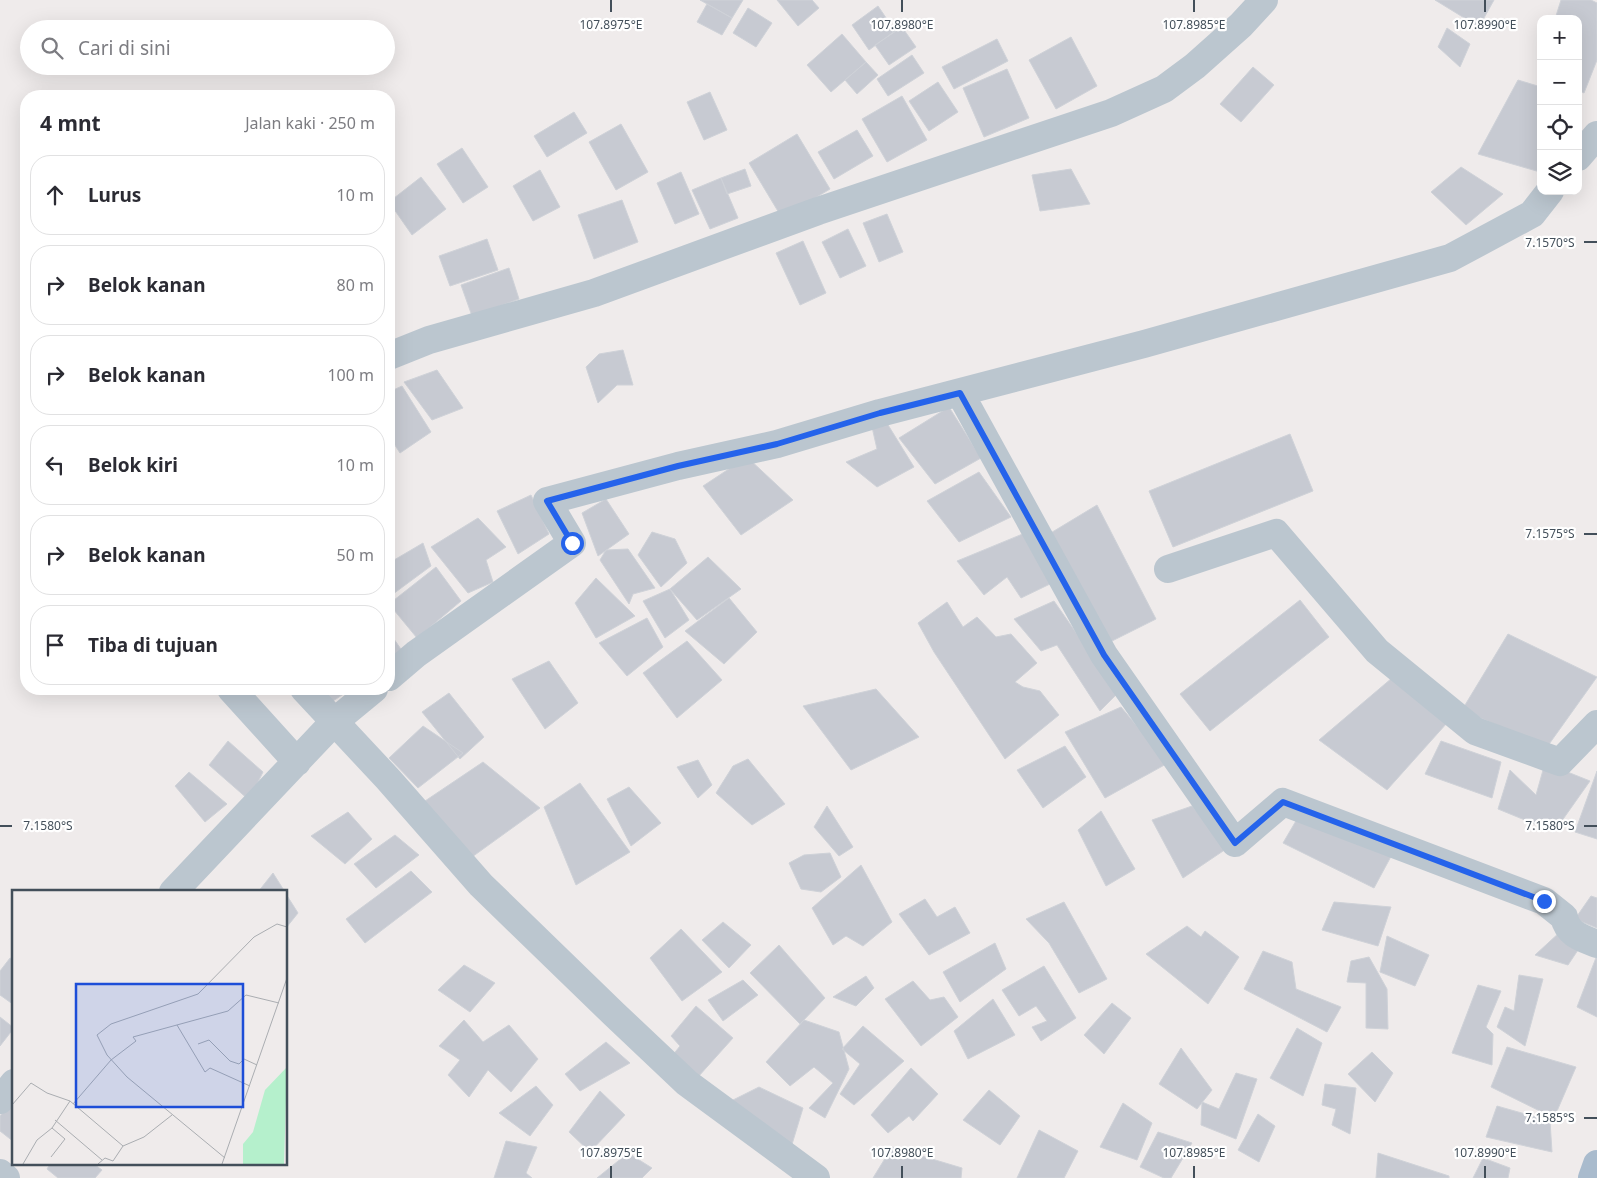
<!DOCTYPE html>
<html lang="id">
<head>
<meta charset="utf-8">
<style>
  :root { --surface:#fff; --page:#f7f7f7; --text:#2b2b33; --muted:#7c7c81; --line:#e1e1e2 }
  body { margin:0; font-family:"Noto Sans",sans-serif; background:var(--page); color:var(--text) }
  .controls { position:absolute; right:15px; top:15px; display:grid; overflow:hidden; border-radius:10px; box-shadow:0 5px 20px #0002 }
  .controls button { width:45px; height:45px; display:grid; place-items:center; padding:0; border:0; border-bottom:1px solid var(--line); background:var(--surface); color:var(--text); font:25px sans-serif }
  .stop { position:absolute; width:15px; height:15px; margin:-11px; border:4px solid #2563eb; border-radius:50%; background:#fff }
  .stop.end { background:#2563eb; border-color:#fff; box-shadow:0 1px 5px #0008 }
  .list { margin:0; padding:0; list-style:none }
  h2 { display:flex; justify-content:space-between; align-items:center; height:65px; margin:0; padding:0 20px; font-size:21px }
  h2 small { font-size:16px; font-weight:400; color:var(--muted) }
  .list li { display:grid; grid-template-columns:32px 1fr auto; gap:15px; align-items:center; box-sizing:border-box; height:80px; margin:0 10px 10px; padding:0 10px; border:1px solid var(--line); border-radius:20px }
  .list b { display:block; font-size:19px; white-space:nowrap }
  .list em { font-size:16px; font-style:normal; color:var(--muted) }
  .icon { flex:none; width:28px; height:28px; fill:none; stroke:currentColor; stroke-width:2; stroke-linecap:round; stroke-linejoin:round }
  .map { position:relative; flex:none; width:1597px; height:1178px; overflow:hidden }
  .search { position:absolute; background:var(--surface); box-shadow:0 5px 20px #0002; left:20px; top:20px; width:375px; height:55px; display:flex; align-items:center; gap:12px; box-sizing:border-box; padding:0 18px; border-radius:28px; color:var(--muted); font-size:19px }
  .panel { position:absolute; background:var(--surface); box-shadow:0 5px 20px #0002; left:20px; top:90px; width:375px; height:605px; border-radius:20px }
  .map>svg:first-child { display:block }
</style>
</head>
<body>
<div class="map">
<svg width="1597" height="1178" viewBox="0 0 1597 1178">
  <rect width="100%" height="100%" fill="#efebeb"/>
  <path fill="#c7cad2" stroke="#cfd2d8" d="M 700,0 L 743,0 L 732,18 Z
    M 777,0 L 812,0 L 819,8 L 798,26 Z
    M 1435,0 L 1494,0 L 1479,27 Z
    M 1561,0 L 1591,0 L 1597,3 L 1597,60 L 1584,93 L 1578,90 L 1578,19 L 1555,19 Z
    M 707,4 L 732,18 L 722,35 L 697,22 Z
    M 878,6 L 895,31 L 869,50 L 852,25 Z
    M 748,8 L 772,23 L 756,47 L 733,33 Z
    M 902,27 L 916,47 L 889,65 L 875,45 Z
    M 1447,28 L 1470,44 L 1460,67 L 1438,47 Z
    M 842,34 L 866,62 L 831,92 L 807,65 Z
    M 1071,37 L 1097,86 L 1056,109 L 1029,60 Z
    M 997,39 L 1008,61 L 954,89 L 942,67 Z
    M 912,55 L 924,73 L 888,96 L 877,79 Z
    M 866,62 L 878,75 L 857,94 L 845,80 Z
    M 1253,67 L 1274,85 L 1241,122 L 1220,104 Z
    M 1007,69 L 1029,118 L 984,137 L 963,88 Z
    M 1518,80 L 1541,87 L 1540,172 L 1478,154 Z
    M 938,82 L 958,112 L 929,131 L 909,101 Z
    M 710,92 L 727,130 L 704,140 L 687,102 Z
    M 902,96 L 927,140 L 887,162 L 862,119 Z
    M 574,112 L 587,133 L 547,157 L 534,136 Z
    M 621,124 L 648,172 L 616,190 L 589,142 Z
    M 857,130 L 873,156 L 834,179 L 818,152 Z
    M 797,134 L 830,189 L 782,218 L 749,163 Z
    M 462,148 L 488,187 L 463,203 L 437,164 Z
    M 1461,167 L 1503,194 L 1466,225 L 1431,192 Z
    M 745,169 L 751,186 L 727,194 L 721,178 Z
    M 1071,169 L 1090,204 L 1040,211 L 1032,175 Z
    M 540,170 L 560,207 L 533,221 L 513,186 Z
    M 681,172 L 699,214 L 675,224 L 657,183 Z
    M 421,177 L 446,209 L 412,235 L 389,202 Z
    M 721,178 L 738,218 L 710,229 L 692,190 Z
    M 622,200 L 638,242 L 594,259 L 578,215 Z
    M 887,214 L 903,252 L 879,262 L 863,223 Z
    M 848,229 L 866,266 L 840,278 L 822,242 Z
    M 487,239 L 498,270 L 450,286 L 439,256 Z
    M 803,241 L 826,293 L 800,305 L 776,253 Z
    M 509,268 L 519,299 L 472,316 L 461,285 Z
    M 623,350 L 633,385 L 617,385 L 598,403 L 586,367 L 599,354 Z
    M 437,370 L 463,408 L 432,420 L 404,382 Z
    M 402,386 L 431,432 L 400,453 L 389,436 L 389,392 Z
    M 949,407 L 981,458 L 935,484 L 899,438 Z
    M 885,420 L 914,467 L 877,487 L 846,462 L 877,449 L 872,427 Z
    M 1290,434 L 1313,491 L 1173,547 L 1149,491 Z
    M 747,457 L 793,500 L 741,535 L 703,486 Z
    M 979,472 L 1011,517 L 959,542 L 927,501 Z
    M 531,495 L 549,534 L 518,554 L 497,511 Z
    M 606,499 L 629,534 L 598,556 L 582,513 Z
    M 1097,505 L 1156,619 L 1106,644 L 1049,534 Z
    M 478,518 L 506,547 L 486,560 L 493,582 L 468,593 L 431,547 Z
    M 652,532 L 675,539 L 687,563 L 661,587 L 638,555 Z
    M 1025,533 L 1050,584 L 1021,598 L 1007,577 L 984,595 L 957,561 Z
    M 423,543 L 431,566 L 389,597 L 389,563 Z
    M 628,549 L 655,588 L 633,594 L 629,604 L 600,560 L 606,550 Z
    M 708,557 L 741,589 L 697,620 L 670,589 Z
    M 436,567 L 461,601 L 417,638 L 389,604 Z
    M 596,578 L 635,616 L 596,638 L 575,603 Z
    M 670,589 L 689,620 L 665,638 L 643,601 Z
    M 729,598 L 757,632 L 724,664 L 685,631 Z
    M 1300,600 L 1329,637 L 1210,731 L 1180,694 Z
    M 1054,601 L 1118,693 L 1100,711 L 1057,645 L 1041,651 L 1014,619 Z
    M 947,602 L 963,627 L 977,617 L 996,637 L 1011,634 L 1037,663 L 1015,682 L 1023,687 L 1040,691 L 1059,715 L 1005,759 L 934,652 L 918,623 Z
    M 647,618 L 663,647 L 627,676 L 599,643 Z
    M 389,632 L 403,652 L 389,662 Z
    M 1508,634 L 1597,677 L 1547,747 L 1462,710 Z
    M 687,641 L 722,680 L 677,718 L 643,673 Z
    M 549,661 L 578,703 L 545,729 L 512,679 Z
    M 1392,678 L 1447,723 L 1387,790 L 1319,740 Z
    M 326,689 L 351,689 L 330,703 Z
    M 876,689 L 919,737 L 851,770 L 803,706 Z
    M 449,693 L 484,737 L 460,759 L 422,712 Z
    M 1121,707 L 1168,763 L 1105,798 L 1065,732 Z
    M 423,726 L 463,753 L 418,788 L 389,758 Z
    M 228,741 L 263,772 L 249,800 L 209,765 Z
    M 1441,741 L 1501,762 L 1492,798 L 1425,774 Z
    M 1065,746 L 1086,777 L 1043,808 L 1017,770 Z
    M 748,759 L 785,804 L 752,825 L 716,793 L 733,766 Z
    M 698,760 L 712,785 L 698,798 L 677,767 Z
    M 483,762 L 540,808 L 472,857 L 425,801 Z
    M 1545,763 L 1590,781 L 1554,832 L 1498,809 L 1510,770 L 1536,795 Z
    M 1597,771 L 1597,839 L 1575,832 Z
    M 189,772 L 227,804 L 205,822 L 175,786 Z
    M 580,783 L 630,852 L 576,885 L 544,807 Z
    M 629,787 L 661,823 L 631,846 L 607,799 Z
    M 827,806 L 853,847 L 839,856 L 814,827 Z
    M 1192,806 L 1229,847 L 1183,878 L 1152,820 Z
    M 1101,811 L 1135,869 L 1106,886 L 1078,830 Z
    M 348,812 L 372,839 L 345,864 L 311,836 Z
    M 1300,814 L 1395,849 L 1374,888 L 1283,843 Z
    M 395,835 L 419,855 L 376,888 L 354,864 Z
    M 830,853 L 841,877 L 821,892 L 801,889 L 789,863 L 804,855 Z
    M 861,865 L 892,922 L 863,946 L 846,936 L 833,945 L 812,908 Z
    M 411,871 L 432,892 L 365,943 L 346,919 Z
    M 273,873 L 285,892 L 258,892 Z
    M 286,894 L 298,913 L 286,928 Z
    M 1591,896 L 1597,898 L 1597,928 L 1575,919 Z
    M 925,899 L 937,917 L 955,907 L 970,933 L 929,955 L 899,914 Z
    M 1064,902 L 1107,979 L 1079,993 L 1049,943 L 1026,919 Z
    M 1334,902 L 1391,907 L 1378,946 L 1322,930 Z
    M 723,922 L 751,945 L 729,968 L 702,940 Z
    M 1187,926 L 1201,937 L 1205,931 L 1239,957 L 1208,1004 L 1146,954 Z
    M 681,929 L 722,972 L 682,1001 L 650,958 Z
    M 1560,932 L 1584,941 L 1568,965 L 1535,955 Z
    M 1387,936 L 1429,955 L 1415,986 L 1380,972 Z
    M 995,943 L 1006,969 L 960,1002 L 943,972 Z
    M 779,945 L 825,998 L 800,1024 L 750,973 Z
    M 1263,951 L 1292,962 L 1296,989 L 1341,1007 L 1327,1032 L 1244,989 Z
    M 1597,955 L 1597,1017 L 1577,1007 Z
    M 1369,957 L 1387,989 L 1388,1029 L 1366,1028 L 1366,983 L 1347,982 L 1351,961 Z
    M 10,958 L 14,960 L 14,1005 L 0,995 L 0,971 Z
    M 464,965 L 495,983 L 470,1012 L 438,990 Z
    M 1044,966 L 1076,1018 L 1041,1041 L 1032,1027 L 1047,1021 L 1036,1006 L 1019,1016 L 1002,990 Z
    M 1519,975 L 1543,979 L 1525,1046 L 1497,1027 L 1505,1007 L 1514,1011 Z
    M 866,976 L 874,988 L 856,1006 L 833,997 Z
    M 743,980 L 758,995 L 723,1021 L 708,1000 Z
    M 913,981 L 930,1000 L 944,997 L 958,1017 L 921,1046 L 885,999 Z
    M 1478,985 L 1501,991 L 1486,1027 L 1493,1034 L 1492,1065 L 1452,1053 Z
    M 993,999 L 1015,1035 L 968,1059 L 954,1031 Z
    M 1112,1003 L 1131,1018 L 1104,1054 L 1084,1035 Z
    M 696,1006 L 733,1038 L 698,1077 L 672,1056 L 680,1046 L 671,1036 Z
    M 0,1017 L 14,1028 L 0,1046 Z
    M 464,1020 L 483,1042 L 509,1025 L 538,1059 L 511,1092 L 488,1070 L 469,1097 L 448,1075 L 460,1060 L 439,1046 Z
    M 804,1020 L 839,1032 L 849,1069 L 825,1118 L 809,1108 L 833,1083 L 814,1067 L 790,1086 L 766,1062 Z
    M 863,1026 L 904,1061 L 854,1105 L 840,1094 L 860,1064 L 842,1049 Z
    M 1297,1028 L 1322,1043 L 1303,1096 L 1270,1078 Z
    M 606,1042 L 630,1063 L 580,1091 L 565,1074 Z
    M 1507,1047 L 1576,1067 L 1554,1118 L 1491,1087 Z
    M 1181,1048 L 1212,1090 L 1197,1109 L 1159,1084 Z
    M 1372,1052 L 1393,1073 L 1375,1102 L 1348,1074 Z
    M 911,1068 L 938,1094 L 913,1121 L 909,1116 L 888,1133 L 871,1115 Z
    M 1236,1073 L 1257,1079 L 1236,1139 L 1201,1125 L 1202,1102 L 1219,1109 Z
    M 1325,1084 L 1356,1088 L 1350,1134 L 1332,1125 L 1336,1109 L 1322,1105 Z
    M 536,1086 L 553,1105 L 530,1136 L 499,1113 Z
    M 759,1087 L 803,1108 L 790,1151 L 733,1100 Z
    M 989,1090 L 1020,1116 L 1000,1145 L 963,1120 Z
    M 600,1091 L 625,1115 L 590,1152 L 569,1132 Z
    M 14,1098 L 14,1142 L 0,1131 L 0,1116 Z
    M 1123,1103 L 1152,1123 L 1137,1160 L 1100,1147 Z
    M 1497,1106 L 1550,1121 L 1552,1152 L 1486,1137 Z
    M 1258,1114 L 1275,1126 L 1259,1162 L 1238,1150 Z
    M 1039,1130 L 1078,1151 L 1064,1178 L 1017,1178 Z
    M 1158,1132 L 1192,1143 L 1171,1178 L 1164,1178 L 1140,1167 Z
    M 506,1141 L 537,1147 L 526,1173 L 532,1178 L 494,1178 Z
    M 892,1147 L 962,1168 L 961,1178 L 873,1178 Z
    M 628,1153 L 652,1168 L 642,1178 L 597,1178 Z
    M 1378,1153 L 1449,1176 L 1449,1178 L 1376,1178 Z
    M 1483,1158 L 1510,1168 L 1508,1178 L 1473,1178 Z
    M 50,1164 L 94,1164 L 102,1170 L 95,1178 L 58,1178 L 47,1169 Z"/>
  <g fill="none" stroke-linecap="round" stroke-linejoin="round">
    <path stroke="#bbc6cf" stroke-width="28" d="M 1578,157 L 1597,135
      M 389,356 L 429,340 L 594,293 L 818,211 L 1111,113 L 1164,89 L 1195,66 L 1241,25 L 1264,0
      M 960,393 L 1104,655 L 1235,843 L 1283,802 L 1544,901 L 1564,917 C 1568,935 1582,938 1597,944
      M 1168,569 L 1276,533 L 1377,651 L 1475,731 L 1560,762 L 1597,724
      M 389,677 L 416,654 L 572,543 L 547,501 L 678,466 L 777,444 L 880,413 L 1144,344 L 1450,258 L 1532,214 L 1550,191
      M 231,689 L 297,762
      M 304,689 L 388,779 L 481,885 L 614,1014 L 687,1083 L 816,1178
      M 173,892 L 334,722 L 374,689
      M 0,1100 L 14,1083
      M 0,1173 L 6,1178"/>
    <path stroke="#a9bbcd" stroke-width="28" d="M 1592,1178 L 1597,1164"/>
  </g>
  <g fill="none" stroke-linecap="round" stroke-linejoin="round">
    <path stroke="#2563eb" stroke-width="6" d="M 572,543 L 547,501 L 678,466 L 777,444 L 880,413 L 960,393 L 1104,655 L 1235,843 L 1283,802 L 1544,901"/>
  </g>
  <path fill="none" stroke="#434f5a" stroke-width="2" d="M 611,0 L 611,12M 902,0 L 902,12M 1194,0 L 1194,12M 1485,0 L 1485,12M 1584,242 L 1597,242M 1584,534 L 1597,534M 0,826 L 12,826M 1584,826 L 1597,826M 1584,1118 L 1597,1118M 611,1166 L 611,1178M 902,1166 L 902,1178M 1194,1166 L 1194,1178M 1485,1166 L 1485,1178"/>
  <g transform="translate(12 890)">
    <rect width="275" height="275" fill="#efebeb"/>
    <path d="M 275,177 L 272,274 L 231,274 L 231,254 L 241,242 L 253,200 Z" fill="#b5f0cc"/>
    <path fill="none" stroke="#aaadb1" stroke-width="1" d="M 165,135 L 193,182 L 198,178 L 238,196M 186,154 L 197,150 L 218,171 L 227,174 L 232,169 L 245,175M 61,214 L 99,170 L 124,151 L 121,147 L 216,121 L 234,105 L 267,113M 0,215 L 19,193 L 35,203 L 58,211 L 111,256 L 132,247 L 160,225M 43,230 L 90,270M 39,267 L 53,249 L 40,238M 213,268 L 115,187 L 95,165 L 85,145 L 99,134 L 186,104 L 242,47 L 265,34 L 275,37M 11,274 L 25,250 L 40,238 L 58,211M 86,274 L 93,268 L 101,271 L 111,256M 210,274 L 275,88"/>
    <path fill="#1d4ed8" fill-opacity="0.15" stroke="#1d4ed8" stroke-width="2.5" d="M 64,94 L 231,94 L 231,217 L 64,217 Z"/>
    <rect width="275" height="275" fill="none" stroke="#434f5a" stroke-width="2.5"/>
  </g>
  <g font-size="12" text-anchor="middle" fill="#434f5a" stroke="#fff" stroke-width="4.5" stroke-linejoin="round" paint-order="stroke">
    <text x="611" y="29">107.8975°E</text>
    <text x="902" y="29">107.8980°E</text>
    <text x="1194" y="29">107.8985°E</text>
    <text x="1485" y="29">107.8990°E</text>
    <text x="1550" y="247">7.1570°S</text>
    <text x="1550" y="538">7.1575°S</text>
    <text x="48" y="830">7.1580°S</text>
    <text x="1550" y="830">7.1580°S</text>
    <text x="1550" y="1122">7.1585°S</text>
    <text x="611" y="1157">107.8975°E</text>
    <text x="902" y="1157">107.8980°E</text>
    <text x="1194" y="1157">107.8985°E</text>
    <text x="1485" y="1157">107.8990°E</text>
  </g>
</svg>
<div class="controls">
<button>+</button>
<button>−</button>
<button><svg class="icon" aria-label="locate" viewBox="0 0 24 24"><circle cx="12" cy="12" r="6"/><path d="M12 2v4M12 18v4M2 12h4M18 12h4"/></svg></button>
<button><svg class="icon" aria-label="layers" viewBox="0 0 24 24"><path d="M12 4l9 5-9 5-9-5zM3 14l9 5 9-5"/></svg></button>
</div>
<div class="stop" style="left:572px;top:543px"></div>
<div class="stop end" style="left:1544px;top:901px"></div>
<div class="search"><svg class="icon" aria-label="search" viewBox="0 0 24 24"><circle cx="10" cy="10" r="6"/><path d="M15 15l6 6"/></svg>Cari di sini</div>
<section class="panel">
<h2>4 mnt<small>Jalan kaki · 250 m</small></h2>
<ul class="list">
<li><svg class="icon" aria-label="ahead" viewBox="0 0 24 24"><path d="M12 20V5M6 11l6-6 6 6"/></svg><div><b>Lurus</b></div><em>10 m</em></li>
<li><svg class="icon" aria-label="right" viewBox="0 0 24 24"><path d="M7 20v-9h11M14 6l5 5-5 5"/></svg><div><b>Belok kanan</b></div><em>80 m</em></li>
<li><svg class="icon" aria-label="right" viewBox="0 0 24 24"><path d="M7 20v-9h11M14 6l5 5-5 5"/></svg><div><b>Belok kanan</b></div><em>100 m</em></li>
<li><svg class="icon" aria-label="left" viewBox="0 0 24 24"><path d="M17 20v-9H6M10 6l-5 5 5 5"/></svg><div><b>Belok kiri</b></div><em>10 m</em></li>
<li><svg class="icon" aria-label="right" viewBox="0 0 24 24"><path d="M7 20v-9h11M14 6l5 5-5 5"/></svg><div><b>Belok kanan</b></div><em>50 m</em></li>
<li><svg class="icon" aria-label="arrive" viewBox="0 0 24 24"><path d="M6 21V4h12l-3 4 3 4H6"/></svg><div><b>Tiba di tujuan</b></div></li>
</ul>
</section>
</div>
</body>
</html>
